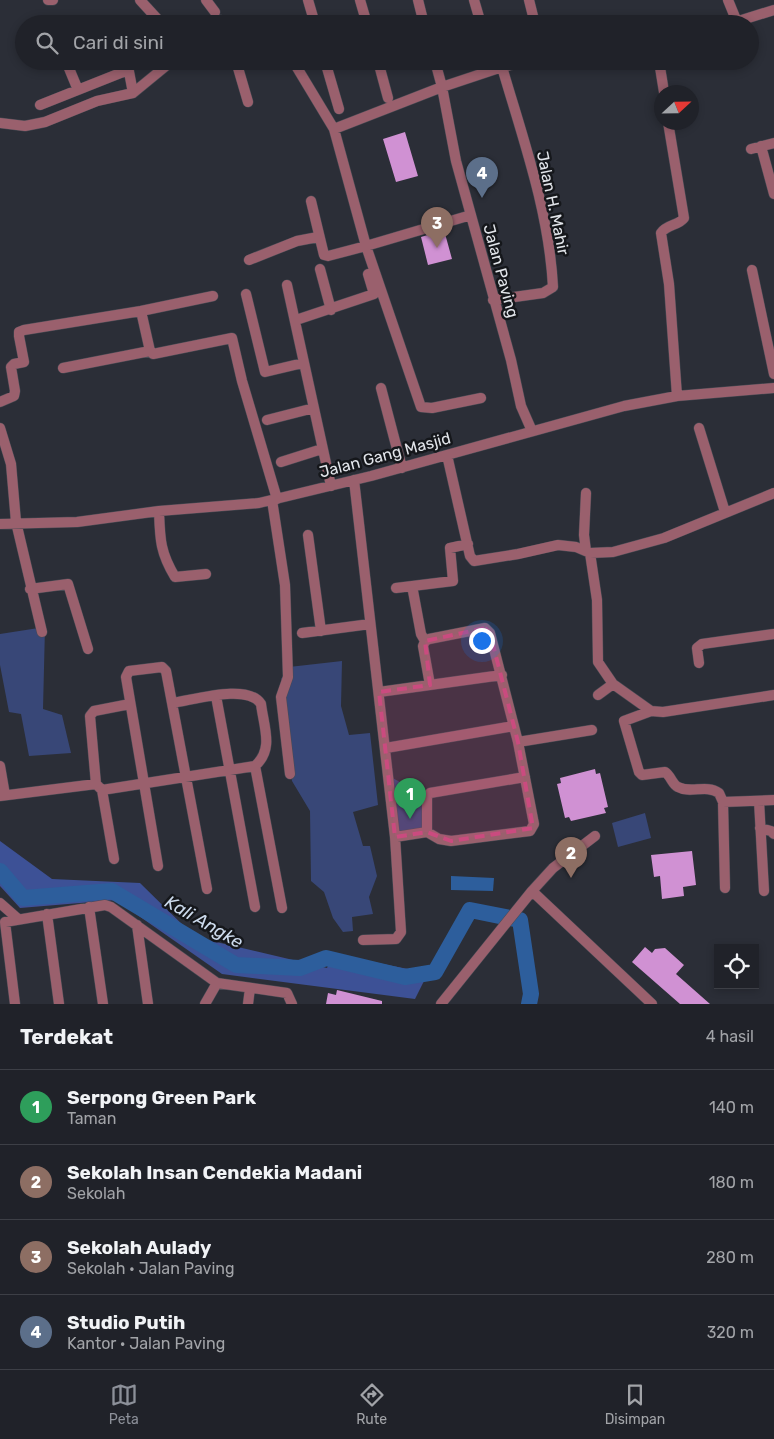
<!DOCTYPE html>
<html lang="id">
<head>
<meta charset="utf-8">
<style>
  :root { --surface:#202229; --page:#282a31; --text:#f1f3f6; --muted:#a2a4a8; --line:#3d3f46; --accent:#8c9099 }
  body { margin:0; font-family:Rubik,sans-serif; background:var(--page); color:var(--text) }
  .controls { position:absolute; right:15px; bottom:15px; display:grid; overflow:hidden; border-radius:0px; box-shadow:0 2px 8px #0003 }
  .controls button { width:45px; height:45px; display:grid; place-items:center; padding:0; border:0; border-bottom:1px solid var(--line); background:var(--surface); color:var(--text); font:25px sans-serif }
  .compass { position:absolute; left:654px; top:85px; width:45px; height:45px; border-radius:50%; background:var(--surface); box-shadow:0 2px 8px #0003; rotate:68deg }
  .you { position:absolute; left:481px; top:640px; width:18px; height:18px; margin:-12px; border:4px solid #fff; border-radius:50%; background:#1a73e8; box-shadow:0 0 0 8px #1a73e833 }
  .badge { display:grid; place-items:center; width:32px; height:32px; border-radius:50%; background:var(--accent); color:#fff; font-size:16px; font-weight:700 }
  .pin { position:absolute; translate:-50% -41px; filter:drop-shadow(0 1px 2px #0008) }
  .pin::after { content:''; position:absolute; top:26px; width:18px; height:15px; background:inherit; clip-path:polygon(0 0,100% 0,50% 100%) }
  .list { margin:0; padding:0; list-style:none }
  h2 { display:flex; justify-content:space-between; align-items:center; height:65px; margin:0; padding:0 20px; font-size:21px }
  h2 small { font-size:16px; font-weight:400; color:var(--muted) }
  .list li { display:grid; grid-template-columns:32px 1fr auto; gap:15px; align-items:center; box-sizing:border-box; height:75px; padding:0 20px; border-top:1px solid var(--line) }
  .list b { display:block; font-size:19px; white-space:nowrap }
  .list p { margin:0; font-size:16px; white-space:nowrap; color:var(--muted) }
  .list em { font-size:16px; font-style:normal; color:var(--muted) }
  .icon { flex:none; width:28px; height:28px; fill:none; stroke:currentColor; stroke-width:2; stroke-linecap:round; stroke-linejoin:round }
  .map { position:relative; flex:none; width:774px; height:1004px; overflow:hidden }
  .search { position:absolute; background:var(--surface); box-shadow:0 2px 8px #0003; left:15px; right:15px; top:15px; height:55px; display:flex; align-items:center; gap:12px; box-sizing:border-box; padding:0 18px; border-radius:28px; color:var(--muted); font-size:19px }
  .sheet { height:365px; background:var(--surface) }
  nav { display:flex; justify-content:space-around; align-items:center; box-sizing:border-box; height:70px; border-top:1px solid var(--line); background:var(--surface); font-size:14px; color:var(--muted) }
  nav a { display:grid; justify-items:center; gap:2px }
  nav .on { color:var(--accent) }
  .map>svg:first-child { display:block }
</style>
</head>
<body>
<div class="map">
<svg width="774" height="1004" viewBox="0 0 774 1004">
  <rect width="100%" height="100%" fill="#2b2e37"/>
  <path fill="#384777" d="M 45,627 L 43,709 L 62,715 L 71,753 L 29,756 L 21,714 L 9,712 L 0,665 L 0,634 Z
    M 342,661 L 341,706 L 349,735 L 370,733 L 378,805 L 353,812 L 363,846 L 370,846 L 377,876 L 369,897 L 373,914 L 352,917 L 353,931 L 343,932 L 333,918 L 324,892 L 311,881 L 310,811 L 292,781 L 281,694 L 284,686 L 281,679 L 289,667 Z
    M 389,776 L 427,797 L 427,832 L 395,837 Z
    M 645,813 L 651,838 L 618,847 L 612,823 Z"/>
  <path fill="#3d5196" d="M 0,841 L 52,879 L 140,883 L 195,937 L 327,968 L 333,954 L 428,973 L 415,999 L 222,974 L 116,900 L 20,908 L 0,886 Z"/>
  <path fill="#2d5e9c" d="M 451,876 L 494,878 L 493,891 L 451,890 Z"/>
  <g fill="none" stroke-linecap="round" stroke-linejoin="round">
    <path stroke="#2d5e9c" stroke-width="16" d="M 0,871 L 23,898 L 112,891 L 236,965 L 300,968 L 326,958 L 405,977 L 435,972 L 470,910 L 520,920 L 531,994 L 529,1004"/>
  </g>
  <path fill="#d091d3" d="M 405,132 L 418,176 L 396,182 L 383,139 Z
    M 444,230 L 452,259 L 428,265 L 421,237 Z
    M 595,769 L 596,774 L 600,773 L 608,807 L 604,808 L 606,813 L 571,821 L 569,817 L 565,818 L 557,784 L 561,783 L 560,778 Z
    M 692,851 L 696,885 L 683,887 L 684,896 L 662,899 L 660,876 L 654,877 L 651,855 Z
    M 645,947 L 652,953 L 655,949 L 665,948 L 684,965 L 676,974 L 710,1004 L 680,1004 L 632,962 Z
    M 337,990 L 382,1001 L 382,1004 L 326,1004 L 328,993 L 336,995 Z"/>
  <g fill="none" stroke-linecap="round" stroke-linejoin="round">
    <defs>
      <path id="minor" d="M 48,0 L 53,0
        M 140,0 L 162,24
        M 206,0 L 215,12
        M 308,0 L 315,24
        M 360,0 L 367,24
        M 418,0 L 424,24
        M 474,0 L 481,24
        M 529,0 L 535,24
        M 728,0 L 737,22
        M 220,20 L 222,24
        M 729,24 L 774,10
        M 66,61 L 78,90
        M 127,61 L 133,93
        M 236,61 L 248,102
        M 293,61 L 334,129 L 442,87 L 502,67 L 529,61
        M 325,61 L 339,109
        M 378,61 L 388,98
        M 435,61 L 442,87 L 456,161 L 511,360 L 521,406 L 532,431
        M 659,61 L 664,92
        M 40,105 L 128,70
        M 668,122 L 684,218 C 678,226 667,224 661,233 L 669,284 L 677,396
        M 0,123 L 25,126 L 45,122 L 97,101 L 133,93 L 172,61
        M 334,129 L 366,246 L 471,215
        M 761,146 L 774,194
        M 751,149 L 774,143
        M 311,201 L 324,255 L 328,256 L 366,246 L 421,407 L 432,408 L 481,398
        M 249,260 L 297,241 L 318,237
        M 320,269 L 331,310
        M 752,270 L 774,374
        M 287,285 L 331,486
        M 246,294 L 265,372 L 303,363
        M 493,300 L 543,293 L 553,287 C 549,211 523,139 502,67
        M 141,311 L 150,351
        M 296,320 L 374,294 L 368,274
        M 63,368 L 150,351 L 153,354 L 232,338 L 242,381 L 277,499
        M 381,388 L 402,468
        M 0,402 L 14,396 L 15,391 L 11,367 L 14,364 L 24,362 L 19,336 L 19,332 L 24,330 L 141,311 L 213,296
        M 267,420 L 314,408
        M 0,428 L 11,464 L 16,522 L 42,632
        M 699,428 L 725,512
        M 447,455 L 470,556 L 474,561 L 518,554 L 558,545 L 576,547 L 590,553 L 613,552 L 664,538 L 774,493
        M 281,462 L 322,449
        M 354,480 L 395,837 L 401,932 L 396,939 L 363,940
        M 272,500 L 285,585 L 288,677 L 281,697 L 290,774
        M 159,511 C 160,539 160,552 175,577 L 206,574
        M 0,524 L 77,522 L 159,511 L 259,503 L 371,476 L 624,406 L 677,396 L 774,388
        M 308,535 L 321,631
        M 586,551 L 584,535 L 586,493
        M 590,553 L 597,600 L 598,662 L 613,684
        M 396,588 L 453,581 L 450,548 L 468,544
        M 30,589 L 68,584 L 88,649
        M 413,591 L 421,634 L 425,641 L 423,646 L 430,685
        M 302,633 L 370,624
        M 699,663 L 697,648 L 702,644 L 774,634
        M 379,692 L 502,675
        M 598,695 L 613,684 L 651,711 L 663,712 L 774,695
        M 216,696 L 255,907
        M 651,711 L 624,721 L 639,772 L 642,775 L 665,772 C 671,776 672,784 678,787 C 691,794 706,784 719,793 L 723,802 L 725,888
        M 518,742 L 592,730
        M 386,748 L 514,726
        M 0,766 L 5,795
        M 255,766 L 282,908
        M 96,784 L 90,716 L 94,711 L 130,704
        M 102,790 L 114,859
        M 0,796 L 96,784 L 102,790 L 255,766 C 274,749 264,728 261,704 C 248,683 194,700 172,703
        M 759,801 L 764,891
        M 723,802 L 774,800
        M 760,828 L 771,831 L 774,834
        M 427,832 L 427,797 L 430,793 L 525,777
        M 395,837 L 427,832 L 439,839 L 451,841 L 530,831 L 534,824 L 518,742 L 490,633 L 485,628 L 429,639 L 425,641
        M 158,866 L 126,677 L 129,671 L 162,667 L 166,671 L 207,889
        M 532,891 L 553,868 L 595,836
        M 0,903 L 17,918
        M 89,907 L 103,1004
        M 47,914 L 59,1004
        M 137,925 L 148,1004
        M 15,1004 L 5,922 L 105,905 L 111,907 L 217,983 L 287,993 L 292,1004
        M 205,1004 L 217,983
        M 248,1004 L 250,988
        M 441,1004 L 532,891 L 652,1004"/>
    </defs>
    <use href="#minor" stroke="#484b54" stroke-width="11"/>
    <use href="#minor" stroke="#9a606d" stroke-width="10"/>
  </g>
  <path fill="#ca4b7f" fill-opacity="0.2" stroke="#ca4b7f" stroke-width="4" stroke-dasharray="10 6" stroke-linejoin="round" d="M 485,628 L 490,633 L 518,742 L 533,828 L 451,841 L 427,832 L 395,837 L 379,692 L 430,685 L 425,641 Z"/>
  <g text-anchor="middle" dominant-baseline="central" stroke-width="5" stroke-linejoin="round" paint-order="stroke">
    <g font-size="16" fill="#e2e5ea" stroke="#15171b">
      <text transform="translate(553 203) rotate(78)">Jalan H. Mahir</text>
      <text transform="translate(501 271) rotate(75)">Jalan Paving</text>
      <text transform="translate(385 455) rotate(-15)">Jalan Gang Masjid</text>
    </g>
    <g font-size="18" font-style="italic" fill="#cddbed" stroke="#15171b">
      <text transform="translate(204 922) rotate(30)">Kali Angke</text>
    </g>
  </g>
</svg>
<div class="controls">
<button><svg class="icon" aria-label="locate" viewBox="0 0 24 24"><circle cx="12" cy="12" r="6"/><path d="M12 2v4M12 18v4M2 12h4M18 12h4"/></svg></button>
</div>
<svg class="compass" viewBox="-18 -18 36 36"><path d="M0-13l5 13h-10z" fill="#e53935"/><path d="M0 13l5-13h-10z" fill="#a2a4a8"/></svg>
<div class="you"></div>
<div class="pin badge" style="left:410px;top:819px;background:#2e9e5b">1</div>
<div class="pin badge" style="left:571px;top:878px;background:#8d6e63">2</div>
<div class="pin badge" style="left:437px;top:248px;background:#8d6e63">3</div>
<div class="pin badge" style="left:482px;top:198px;background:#5c6f8a">4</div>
<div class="search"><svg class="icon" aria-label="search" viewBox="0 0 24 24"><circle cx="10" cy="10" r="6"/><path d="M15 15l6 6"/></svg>Cari di sini</div>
</div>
<section class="sheet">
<h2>Terdekat<small>4 hasil</small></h2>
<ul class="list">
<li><span class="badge" style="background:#2e9e5b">1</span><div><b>Serpong Green Park</b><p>Taman</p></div><em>140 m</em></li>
<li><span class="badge" style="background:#8d6e63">2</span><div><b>Sekolah Insan Cendekia Madani</b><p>Sekolah</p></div><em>180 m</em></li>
<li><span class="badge" style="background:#8d6e63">3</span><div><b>Sekolah Aulady</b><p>Sekolah · Jalan Paving</p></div><em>280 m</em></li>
<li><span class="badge" style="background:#5c6f8a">4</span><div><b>Studio Putih</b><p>Kantor · Jalan Paving</p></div><em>320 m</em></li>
</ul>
</section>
<nav>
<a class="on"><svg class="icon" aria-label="map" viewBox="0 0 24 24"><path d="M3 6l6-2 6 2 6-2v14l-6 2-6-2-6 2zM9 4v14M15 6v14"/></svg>Peta</a>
<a><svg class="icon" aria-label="directions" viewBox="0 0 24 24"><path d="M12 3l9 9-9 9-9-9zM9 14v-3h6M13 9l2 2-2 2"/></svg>Rute</a>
<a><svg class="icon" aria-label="saved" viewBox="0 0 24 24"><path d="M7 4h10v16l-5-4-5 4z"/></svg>Disimpan</a>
</nav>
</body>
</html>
